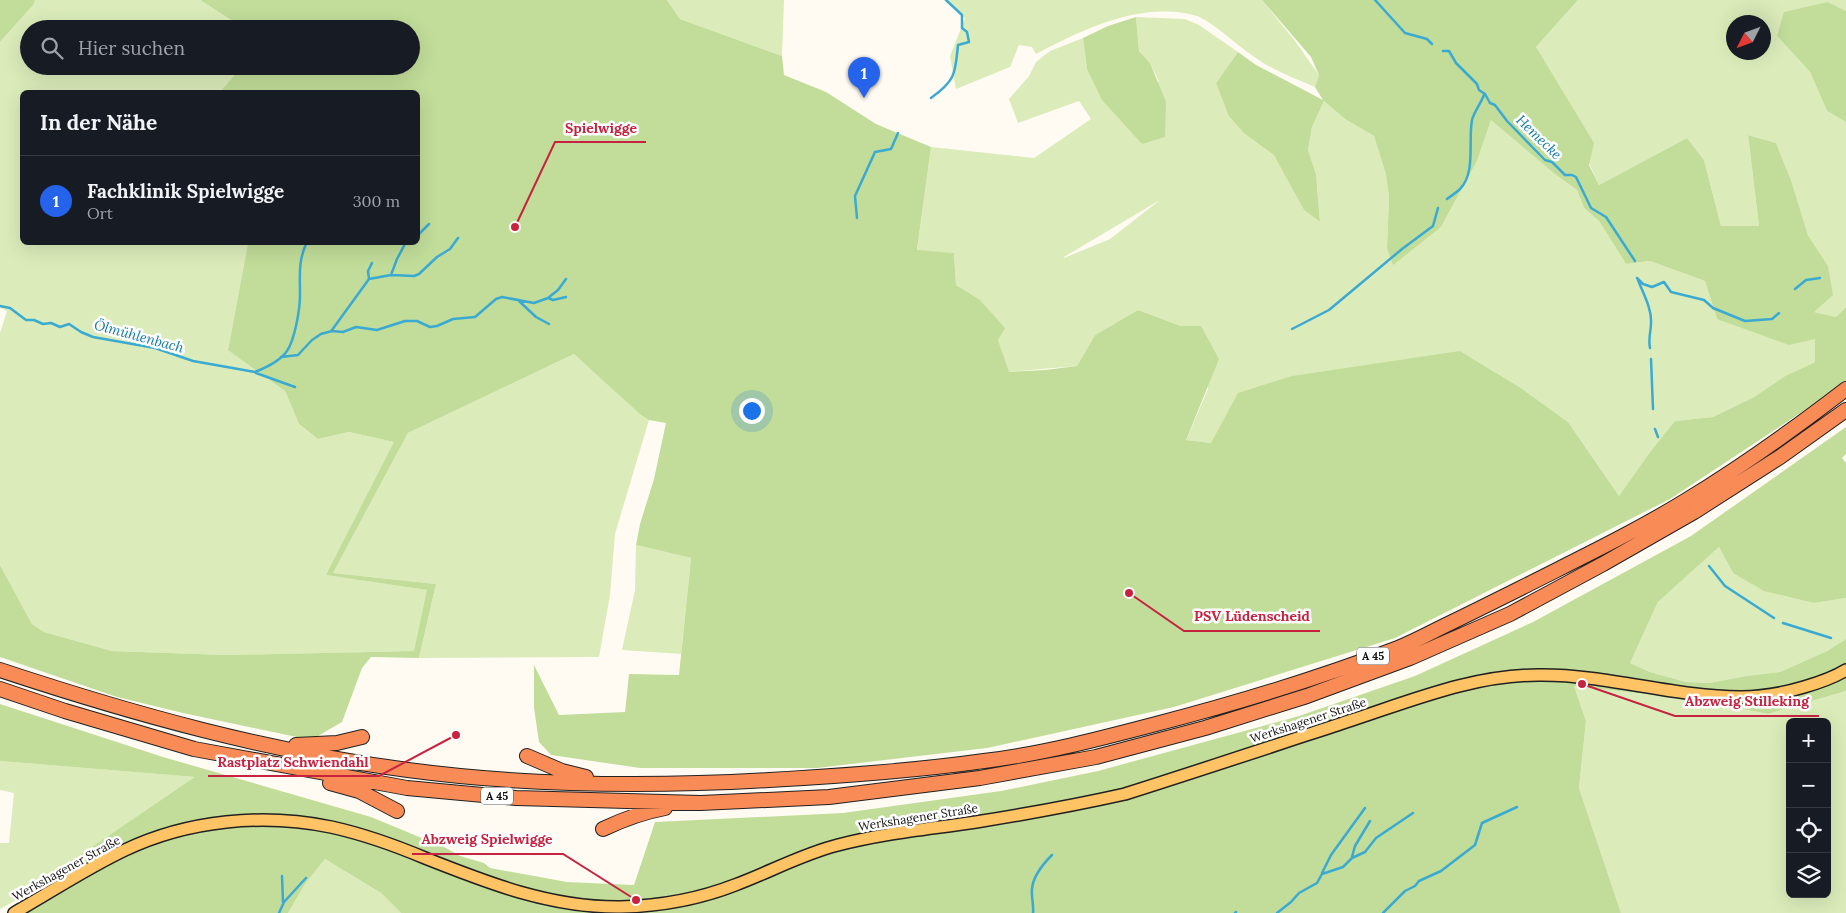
<!DOCTYPE html>
<html lang="de">
<head>
<meta charset="utf-8">
<style>
  :root { --surface:#171b24; --page:#242831; --text:#f1f3f6; --muted:#9ea1a6; --line:#363941; --accent:#2563eb }
  body { margin:0; font-family:Lora,serif; background:var(--page); color:var(--text) }
  .controls { position:absolute; right:15px; bottom:15px; display:grid; overflow:hidden; border-radius:8px; box-shadow:0 5px 20px #0002 }
  .controls button { width:45px; height:45px; display:grid; place-items:center; padding:0; border:0; border-bottom:1px solid var(--line); background:var(--surface); color:var(--text); font:25px sans-serif }
  .compass { position:absolute; left:1726px; top:15px; width:45px; height:45px; border-radius:50%; background:var(--surface); box-shadow:0 5px 20px #0002; rotate:228deg }
  .you { position:absolute; left:751px; top:410px; width:18px; height:18px; margin:-12px; border:4px solid #fff; border-radius:50%; background:#1a73e8; box-shadow:0 0 0 8px #1a73e833 }
  .badge { display:grid; place-items:center; width:32px; height:32px; border-radius:50%; background:var(--accent); color:#fff; font-size:16px; font-weight:700 }
  .pin { position:absolute; translate:-50% -41px; filter:drop-shadow(0 1px 2px #0008) }
  .pin::after { content:''; position:absolute; top:26px; width:18px; height:15px; background:inherit; clip-path:polygon(0 0,100% 0,50% 100%) }
  .list { margin:0; padding:0; list-style:none }
  h2 { display:flex; justify-content:space-between; align-items:center; height:65px; margin:0; padding:0 20px; font-size:21px }
  h2 small { font-size:16px; font-weight:400; color:var(--muted) }
  .list li { display:grid; grid-template-columns:32px 1fr auto; gap:15px; align-items:center; box-sizing:border-box; height:90px; padding:0 20px; border-top:1px solid var(--line) }
  .list b { display:block; font-size:19px; white-space:nowrap }
  .list p { margin:0; font-size:16px; white-space:nowrap; color:var(--muted) }
  .list em { font-size:16px; font-style:normal; color:var(--muted) }
  .icon { flex:none; width:28px; height:28px; fill:none; stroke:currentColor; stroke-width:2; stroke-linecap:round; stroke-linejoin:round }
  .map { position:relative; flex:none; width:1846px; height:913px; overflow:hidden }
  .search { position:absolute; background:var(--surface); box-shadow:0 5px 20px #0002; left:20px; top:20px; width:400px; height:55px; display:flex; align-items:center; gap:12px; box-sizing:border-box; padding:0 18px; border-radius:28px; color:var(--muted); font-size:19px }
  .panel { position:absolute; background:var(--surface); box-shadow:0 5px 20px #0002; left:20px; top:90px; width:400px; height:155px; border-radius:8px }
  .map>svg:first-child { display:block }
</style>
</head>
<body>
<div class="map">
<svg width="1846" height="913" viewBox="0 0 1846 913">
  <rect width="100%" height="100%" fill="#fffbf3"/>
  <path fill="#dbecba" fill-rule="evenodd" d="M 35,0 L 200,0 L 245,29 L 29,29 L 29,66 L 242,66 L 220,92 L 22,92 L 22,242 L 248,243 L 228,350 L 418,242 L 418,92 L 411,66 L 513,127 L 303,399 L 265,376 L 285,391 L 299,424 L 318,439 L 349,432 L 395,442 L 327,575 L 428,590 L 415,651 L 225,655 L 112,651 L 44,632 L 32,624 L 0,565 L 0,333 L 7,311 L 0,308 L 0,42 L 34,4 Z
    M 667,0 L 784,0 L 782,56 L 680,19 Z
    M 946,0 L 1262,0 L 1295,41 L 1319,75 L 1315,87 C 1294,78 1272,70 1253,56 C 1235,44 1217,25 1197,16 C 1143,0 1083,29 1036,54 L 1032,47 L 1019,45 L 1010,67 L 956,89 L 950,56 L 965,18 Z
    M 1578,0 L 1846,0 L 1846,11 L 1828,2 L 1777,36 L 1810,72 L 1827,111 L 1846,122 L 1846,307 L 1836,317 L 1813,312 L 1828,266 L 1808,235 L 1791,180 L 1776,143 L 1748,135 L 1759,226 L 1721,226 L 1704,160 L 1687,138 L 1599,185 L 1536,47 ZM 1734,22 L 1764,22 L 1764,52 L 1734,52 Z
    M 1136,17 L 1185,19 L 1199,25 L 1238,52 L 1216,83 L 1245,134 L 1274,154 L 1304,210 L 1320,222 L 1316,174 L 1308,150 L 1312,127 L 1324,101 L 1345,119 L 1374,136 L 1386,175 L 1389,197 L 1387,248 L 1441,227 L 1477,161 L 1491,119 L 1556,175 L 1577,190 L 1584,208 L 1599,221 L 1626,264 L 1650,261 L 1705,281 L 1717,319 L 1815,339 L 1815,362 L 1785,376 L 1754,397 L 1713,417 L 1675,421 L 1619,496 L 1568,422 L 1521,388 L 1460,351 L 1211,443 L 1186,440 L 1208,389 L 1201,326 L 1181,326 L 1138,310 L 1095,335 L 1077,366 L 1008,372 L 998,340 L 979,299 L 956,285 L 954,253 L 917,251 L 931,147 L 1034,158 L 1091,119 L 1079,101 L 1018,123 L 1009,99 L 1029,76 L 1036,62 L 1050,51 L 1083,38 L 1087,69 L 1159,82 L 1150,63 L 1139,51 ZM 1160,200 L 1110,239 L 1064,258 L 1064,257 Z
    M 574,354 L 649,420 L 615,534 L 610,595 L 599,657 L 419,658 L 436,584 L 333,573 L 408,433 Z
    M 636,545 L 691,558 L 681,654 L 622,650 L 635,590 Z
    M 1719,547 L 1733,573 L 1814,603 L 1846,598 L 1846,639 L 1827,651 L 1780,672 L 1746,676 L 1709,683 L 1686,682 L 1650,672 L 1630,663 L 1658,602 Z
    M 1574,686 L 1690,699 L 1768,714 L 1846,691 L 1846,913 L 1621,913 L 1579,788 L 1586,721 ZM 1790,722 L 1827,722 L 1827,894 L 1790,894 Z
    M 0,761 L 196,777 L 58,870 L 62,875 L 0,909 L 0,843 L 9,843 L 14,793 L 0,790 Z
    M 325,859 L 381,893 L 401,913 L 288,913 L 305,884 Z"/>
  <path fill="#c1dd99" d="M 0,0 L 35,0 L 34,4 L 0,42 Z
    M 200,0 L 667,0 L 680,19 L 782,56 L 784,75 L 826,92 L 876,124 L 931,147 L 917,250 L 954,253 L 956,285 L 979,299 L 1005,328 L 998,340 L 1009,372 L 1045,370 L 1077,366 L 1095,335 L 1138,310 L 1181,326 L 1201,326 L 1219,359 L 1186,440 L 1211,443 L 1238,393 L 1292,376 L 1460,351 L 1521,388 L 1568,422 L 1619,496 L 1651,451 L 1675,421 L 1713,417 L 1754,397 L 1785,376 L 1815,362 L 1815,339 L 1789,345 L 1717,319 L 1705,281 L 1650,261 L 1626,264 L 1599,221 L 1584,208 L 1577,190 L 1556,175 L 1491,120 L 1477,161 L 1441,227 L 1393,265 L 1387,248 L 1389,197 L 1386,175 L 1374,136 L 1345,119 L 1324,101 L 1312,127 L 1308,150 L 1316,174 L 1320,222 L 1304,210 L 1274,155 L 1245,134 L 1229,116 L 1216,83 L 1238,52 L 1256,65 L 1323,100 L 1315,87 L 1319,75 L 1311,57 L 1262,0 L 1578,0 L 1536,47 L 1594,143 L 1589,165 L 1599,185 L 1687,138 L 1704,160 L 1721,226 L 1759,226 L 1748,135 L 1776,143 L 1791,180 L 1808,235 L 1828,266 L 1833,295 L 1814,312 L 1836,317 L 1846,307 L 1846,383 L 1670,499 L 1395,638 L 1174,707 L 987,748 L 817,768 L 640,768 L 551,755 L 539,742 L 534,708 L 534,665 L 559,715 L 625,712 L 629,674 L 679,675 L 691,558 L 636,545 L 640,524 L 654,479 L 666,423 L 649,420 L 640,414 L 574,354 L 408,433 L 333,573 L 436,584 L 419,658 L 371,657 L 362,668 L 342,722 L 311,740 L 183,713 L 117,697 L 0,657 L 0,565 L 32,624 L 44,632 L 112,651 L 225,655 L 414,651 L 427,590 L 326,575 L 394,442 L 349,432 L 318,439 L 299,424 L 285,391 L 228,350 L 248,243 L 418,242 L 418,92 L 220,92 L 242,66 L 411,66 L 411,29 L 245,29 Z
    M 1828,2 L 1846,11 L 1846,122 L 1827,111 L 1810,72 L 1777,36 L 1784,12 Z
    M 1136,17 L 1139,51 L 1150,63 L 1166,102 L 1165,137 L 1142,144 L 1102,100 L 1087,69 L 1083,38 L 1108,26 Z
    M 1846,427 L 1846,454 L 1842,458 L 1846,463 L 1846,598 L 1814,603 L 1764,591 L 1733,573 L 1719,547 L 1658,602 L 1630,663 L 1650,672 L 1686,682 L 1709,683 L 1746,676 L 1780,672 L 1827,651 L 1846,639 L 1846,691 L 1768,714 L 1690,699 L 1574,686 L 1586,721 L 1579,788 L 1621,913 L 401,913 L 381,893 L 325,859 L 305,884 L 288,913 L 7,913 L 65,880 L 58,870 L 195,777 L 0,761 L 0,704 L 163,757 L 371,817 L 446,848 L 460,856 L 484,863 L 490,868 L 567,882 L 634,885 L 655,822 L 843,813 L 1001,791 L 1098,771 L 1299,716 L 1415,676 L 1533,622 L 1691,536 Z"/>
  <g fill="none" stroke-linecap="round" stroke-linejoin="round">
    <path stroke="#3aaad2" stroke-width="2.5" d="M 1375,0 L 1405,33 L 1427,39 L 1432,44
      M 1443,51 L 1449,51 L 1456,63 L 1477,84 L 1479,90 L 1485,94 L 1490,103 L 1495,105 L 1507,121 L 1545,160 L 1552,162 L 1565,175 L 1572,175 L 1576,177 L 1591,208 L 1606,217 L 1635,261
      M 931,98 C 956,80 955,74 958,45 L 969,42 L 967,32 L 962,28 L 962,15 L 946,0
      M 1447,199 C 1451,196 1456,193 1460,189 C 1476,173 1468,141 1472,120 C 1474,112 1481,103 1484,95
      M 857,218 L 855,196 L 875,152 L 891,149 L 898,133
      M 418,235 L 429,224
      M 391,275 L 397,259 L 406,242
      M 1637,278 L 1643,284 L 1652,287 L 1664,282 L 1671,292 L 1704,300 L 1713,308 L 1745,321 L 1772,319 L 1779,313
      M 369,279 L 368,271 L 372,263
      M 1638,280 C 1643,293 1652,309 1651,323 C 1651,332 1648,338 1650,348
      M 1795,289 L 1806,280 L 1820,278
      M 548,298 L 553,300 L 566,297
      M 519,301 L 536,317 L 549,324
      M 0,306 L 10,308 L 26,320 L 34,320 L 43,324 L 51,323 L 60,327 L 69,324 L 81,332 L 93,337 L 155,348 L 193,361 L 255,372 C 265,368 281,360 287,351 C 295,339 300,309 300,295 C 300,276 298,260 307,242
      M 1292,329 L 1329,310 L 1402,249 L 1433,226 L 1438,208
      M 332,330 L 369,279 L 391,275 L 414,276 L 419,274 L 437,257 L 450,249 L 458,238
      M 281,357 L 298,355 L 312,340 L 321,334 L 332,331 L 343,332 L 356,327 L 377,330 L 405,321 L 417,321 L 430,327 L 437,326 L 453,319 L 475,317 L 496,299 L 502,297 L 534,303 L 548,298 L 558,290 L 566,279
      M 1651,359 L 1653,409
      M 256,373 L 295,387
      M 1655,429 L 1658,437
      M 1709,566 L 1725,586 L 1774,618
      M 1783,623 L 1831,638
      M 1352,857 L 1355,846 L 1370,821
      M 1322,873 L 1331,855 L 1365,808
      M 282,876 L 283,902
      M 279,913 L 284,902 L 306,878
      M 1033,913 C 1034,905 1031,897 1032,889 C 1033,876 1043,864 1052,855
      M 1235,913 L 1236,912
      M 1277,913 L 1291,902 L 1299,893 L 1317,883 L 1322,874 L 1343,867 L 1352,858 L 1365,852 L 1376,838 L 1413,813
      M 1383,913 L 1405,891 L 1415,886 L 1419,881 L 1441,871 L 1475,845 L 1482,823 L 1517,807"/>
    <defs>
      <path id="major" d="M 14,913 C 51,892 87,868 125,850 C 188,820 263,813 331,827 C 363,834 394,845 425,858 C 488,883 551,908 621,907 C 660,906 699,899 735,885 C 770,872 802,854 838,845 C 883,833 930,829 976,822 C 1026,814 1076,805 1125,794 C 1201,770 1276,745 1352,720 C 1413,700 1476,674 1542,675 C 1609,675 1674,697 1741,697 C 1761,697 1784,693 1804,687 C 1818,683 1833,678 1846,670"/>
      <path id="highway" d="M 0,670 C 133,714 269,752 408,770 C 528,786 649,787 769,780 C 841,776 913,771 984,761 C 1042,754 1099,739 1156,724 C 1237,703 1319,678 1398,648 C 1413,642 1428,634 1442,627 C 1469,614 1495,601 1521,588 C 1576,560 1633,533 1685,501 C 1741,467 1794,429 1846,389
        M 0,689 L 65,711 L 194,749 L 407,788 L 516,798 L 701,803 L 829,797 L 980,778 L 1096,757 L 1205,728 L 1307,696 L 1410,658 L 1510,614 L 1603,564 L 1694,512 L 1780,457 L 1846,410
        M 296,745 L 337,743 L 362,737
        M 527,756 L 562,771 L 586,777
        M 330,783 L 359,791 L 397,811
        M 603,829 C 624,819 643,812 665,808"/>
    </defs>
    <use href="#major" stroke="#212121" stroke-width="14"/>
    <use href="#highway" stroke="#212121" stroke-width="16"/>
    <use href="#major" stroke="#fdc365" stroke-width="11"/>
    <use href="#highway" stroke="#f98b57" stroke-width="14"/>
  </g>
  <g text-anchor="middle" dominant-baseline="central" stroke-width="5" stroke-linejoin="round" paint-order="stroke">
    <g fill="#fff" stroke="#585858" stroke-width="1">
      <rect x="1357" y="647.5" width="32" height="17" rx="4"/>
      <rect x="481" y="787.5" width="32" height="17" rx="4"/>
    </g>
    <g font-size="11" font-weight="bold" fill="#101010">
      <text x="1373" y="656">A 45</text>
      <text x="497" y="796">A 45</text>
    </g>
    <g font-size="12" fill="#101010" stroke="#fff">
      <text transform="translate(1308 720) rotate(-18)">Werkshagener Straße</text>
      <text transform="translate(918 817) rotate(-9)">Werkshagener Straße</text>
      <text transform="translate(66 868) rotate(-29)">Werkshagener Straße</text>
    </g>
    <g font-size="14" font-style="italic" fill="#137ba8" stroke="#fff">
      <text transform="translate(1539 137) rotate(44)">Hemecke</text>
      <text transform="translate(139 336) rotate(15)">Ölmühlenbach</text>
    </g>
  </g>
  <path fill="none" stroke="#c72240" stroke-width="2" d="M515 227L555 142H646M1129 593L1184 631H1320M1582 684L1675 716H1819M456 735L379 776H208M636 900L563 854H412"/>
  <g fill="#c72240" stroke="#fff" stroke-width="2">
    <circle cx="515" cy="227" r="5"/>
    <circle cx="1129" cy="593" r="5"/>
    <circle cx="1582" cy="684" r="5"/>
    <circle cx="456" cy="735" r="5"/>
    <circle cx="636" cy="900" r="5"/>
  </g>
  <g font-size="14" text-anchor="middle" font-weight="bold" fill="#c72240" stroke="#fff" stroke-width="5" stroke-linejoin="round" paint-order="stroke">
    <text x="601" y="133">Spielwigge</text>
    <text x="1252" y="621">PSV Lüdenscheid</text>
    <text x="1747" y="706">Abzweig Stilleking</text>
    <text x="293" y="767">Rastplatz Schwiendahl</text>
    <text x="487" y="844">Abzweig Spielwigge</text>
  </g>
</svg>
<div class="controls">
<button>+</button>
<button>−</button>
<button><svg class="icon" aria-label="locate" viewBox="0 0 24 24"><circle cx="12" cy="12" r="6"/><path d="M12 2v4M12 18v4M2 12h4M18 12h4"/></svg></button>
<button><svg class="icon" aria-label="layers" viewBox="0 0 24 24"><path d="M12 4l9 5-9 5-9-5zM3 14l9 5 9-5"/></svg></button>
</div>
<svg class="compass" viewBox="-18 -18 36 36"><path d="M0-13l5 13h-10z" fill="#e53935"/><path d="M0 13l5-13h-10z" fill="#9ea1a6"/></svg>
<div class="you"></div>
<div class="pin badge" style="left:864px;top:98px">1</div>
<div class="search"><svg class="icon" aria-label="search" viewBox="0 0 24 24"><circle cx="10" cy="10" r="6"/><path d="M15 15l6 6"/></svg>Hier suchen</div>
<section class="panel">
<h2>In der Nähe<small></small></h2>
<ul class="list">
<li><span class="badge">1</span><div><b>Fachklinik Spielwigge</b><p>Ort</p></div><em>300 m</em></li>
</ul>
</section>
</div>
</body>
</html>
